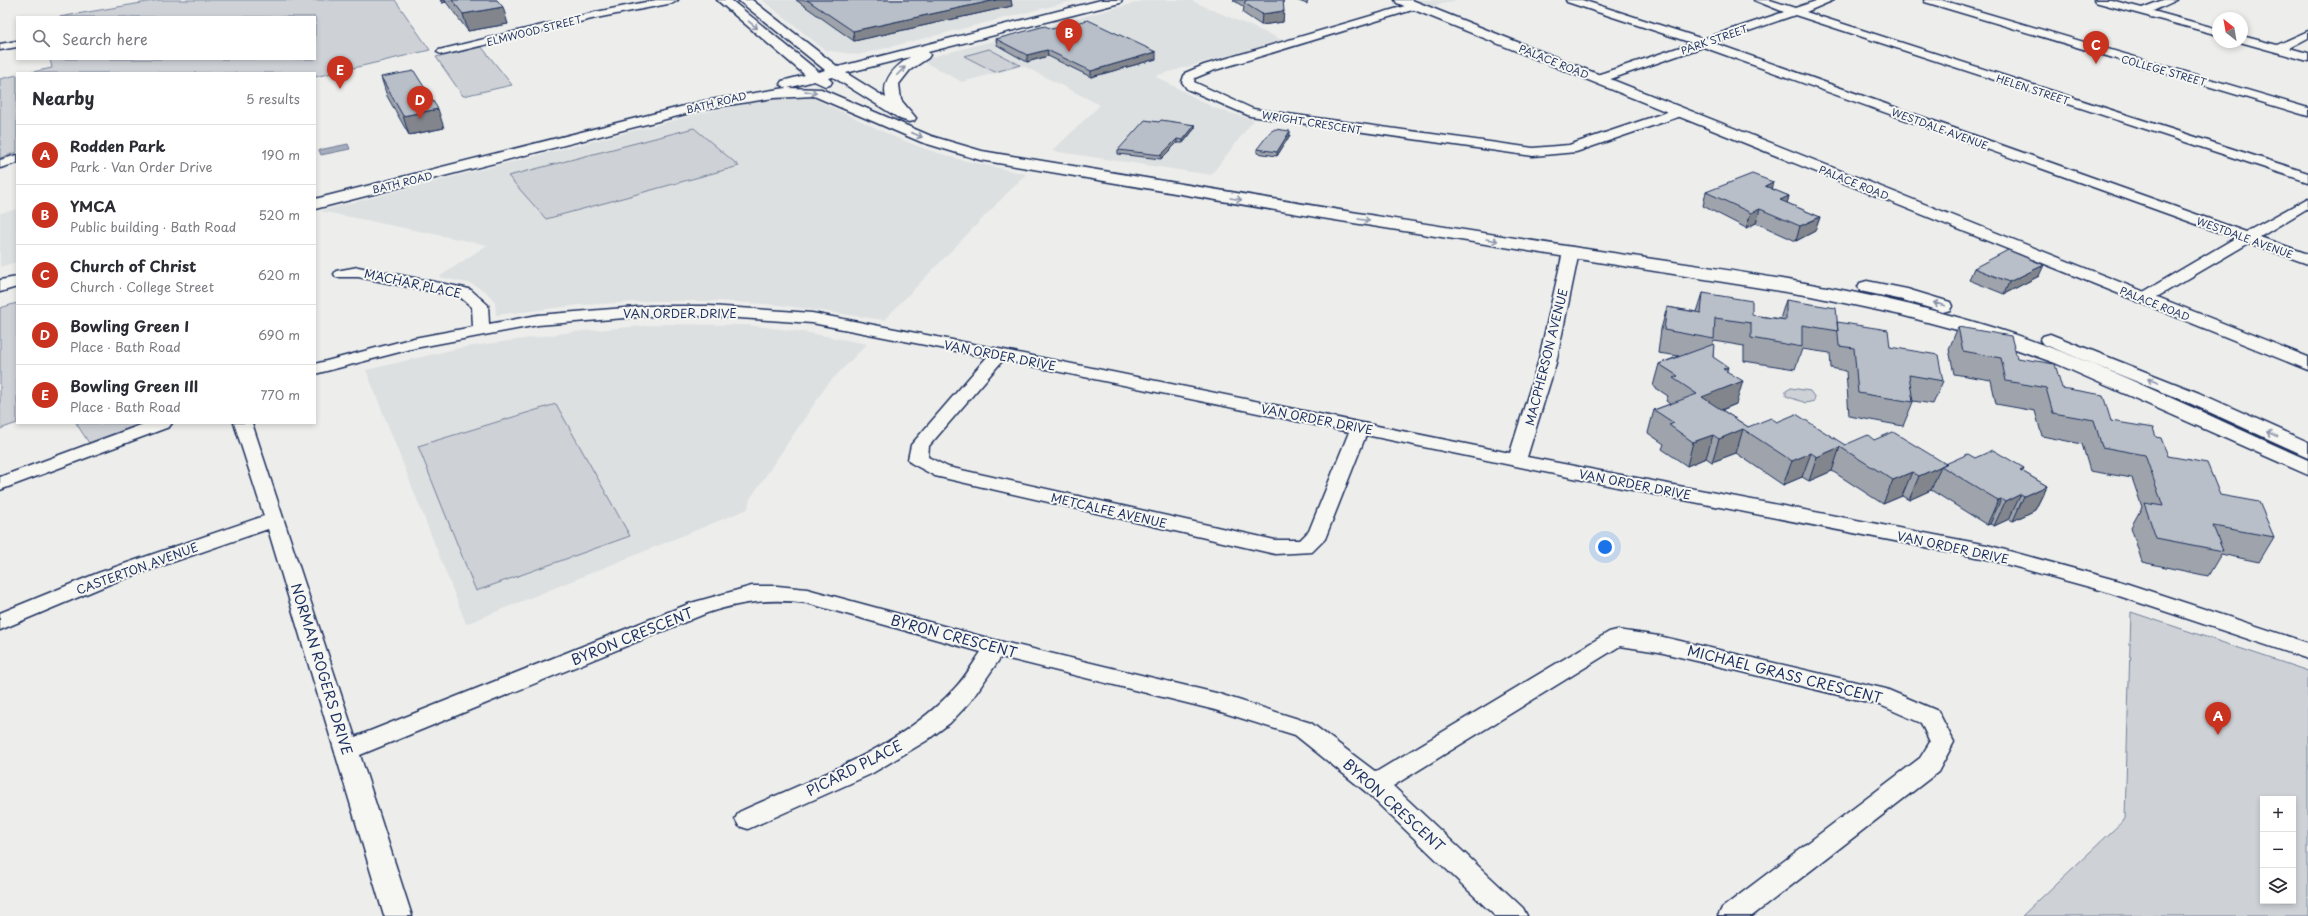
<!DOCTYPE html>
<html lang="en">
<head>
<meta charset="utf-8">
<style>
  :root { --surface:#fff; --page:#f7f7f7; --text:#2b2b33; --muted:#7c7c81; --line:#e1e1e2; --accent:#c8321e }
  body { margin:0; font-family:"Playpen Sans",sans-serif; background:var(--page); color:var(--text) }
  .controls { position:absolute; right:12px; bottom:12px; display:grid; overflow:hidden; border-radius:0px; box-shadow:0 2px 6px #0003 }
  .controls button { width:36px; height:36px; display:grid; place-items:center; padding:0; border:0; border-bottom:1px solid var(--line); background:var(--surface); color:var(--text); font:20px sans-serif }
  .compass { position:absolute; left:2212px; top:12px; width:36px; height:36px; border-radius:50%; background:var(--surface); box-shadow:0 2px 6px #0003; rotate:329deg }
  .you { position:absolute; left:1605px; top:547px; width:14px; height:14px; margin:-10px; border:3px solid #fff; border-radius:50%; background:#1a73e8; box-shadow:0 0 0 6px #1a73e833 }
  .badge { display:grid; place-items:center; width:26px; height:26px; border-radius:50%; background:var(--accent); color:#fff; font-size:13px; font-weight:700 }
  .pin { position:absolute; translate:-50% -33px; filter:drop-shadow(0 1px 2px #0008) }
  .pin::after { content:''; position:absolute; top:21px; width:14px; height:12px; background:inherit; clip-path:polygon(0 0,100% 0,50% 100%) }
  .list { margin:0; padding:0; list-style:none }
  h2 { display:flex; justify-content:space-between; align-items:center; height:52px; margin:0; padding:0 16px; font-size:17px }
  h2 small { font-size:13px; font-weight:400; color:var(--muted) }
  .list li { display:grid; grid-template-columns:26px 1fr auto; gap:12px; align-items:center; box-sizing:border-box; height:60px; padding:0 16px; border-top:1px solid var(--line) }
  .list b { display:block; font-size:15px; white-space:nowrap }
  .list p { margin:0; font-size:13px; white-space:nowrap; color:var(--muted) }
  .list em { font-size:13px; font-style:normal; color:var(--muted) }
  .icon { flex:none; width:22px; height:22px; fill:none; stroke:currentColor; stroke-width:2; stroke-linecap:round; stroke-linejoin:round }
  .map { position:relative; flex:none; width:2308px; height:916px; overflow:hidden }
  .search { position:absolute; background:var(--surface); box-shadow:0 2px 6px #0003; left:16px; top:16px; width:300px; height:44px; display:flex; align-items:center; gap:10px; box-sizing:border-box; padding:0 14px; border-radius:0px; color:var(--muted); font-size:15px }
  .panel { position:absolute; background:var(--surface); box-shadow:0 2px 6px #0003; left:16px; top:72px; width:300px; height:352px; border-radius:0px }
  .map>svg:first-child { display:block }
</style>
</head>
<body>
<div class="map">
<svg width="2308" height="916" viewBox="0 0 2308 916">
  <rect width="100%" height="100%" fill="#edeeec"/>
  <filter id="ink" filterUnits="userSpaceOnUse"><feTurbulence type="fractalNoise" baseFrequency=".025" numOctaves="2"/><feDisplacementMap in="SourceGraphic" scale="8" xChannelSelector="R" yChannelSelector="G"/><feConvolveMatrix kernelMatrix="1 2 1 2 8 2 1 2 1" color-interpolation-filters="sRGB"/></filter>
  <g filter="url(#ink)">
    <path fill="#dde0e1" d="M 762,0 L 1077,0 L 858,55 L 825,50 Z
      M 1146,0 L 1190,0 L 1283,40 L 1155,76 L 1214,108 L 1254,120 L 1211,175 L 1052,151 L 1100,105 L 1023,66 L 962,82 L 920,60 Z
      M 1414,0 L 1457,0 L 1431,7 Z
      M 777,97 L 813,98 L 897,138 L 926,149 L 958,159 L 1026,174 L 884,320 L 779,305 L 717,301 L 656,301 L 581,305 L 496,315 L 495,302 L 486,292 L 472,284 L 439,277 L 487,245 L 320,211 L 742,103 Z
      M 17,209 L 17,262 L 0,267 L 0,213 Z
      M 664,324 L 749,325 L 805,332 L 867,344 L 827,385 L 750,499 L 748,509 L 466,624 L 366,370 L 459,348 L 572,332 Z"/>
    <path fill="#ced2d7" stroke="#74809a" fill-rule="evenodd" d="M 159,0 L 395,0 L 430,50 L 315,77 L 315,73 L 28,73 L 52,68 L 50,59 L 315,59 L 315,17 L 59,17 Z
      M 481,46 L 512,85 L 463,96 L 436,57 Z
      M 989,49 L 1020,65 L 995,72 L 964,56 Z
      M 17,75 L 17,152 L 0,158 L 0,79 Z
      M 694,128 L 739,166 L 546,219 L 508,176 Z
      M 17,303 L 17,423 L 0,429 L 0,308 Z
      M 1791,388 L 1810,391 L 1815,398 L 1814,401 L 1806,403 L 1786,396 L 1786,391 Z
      M 556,404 L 630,536 L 476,591 L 418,446 Z
      M 76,423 L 144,423 L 89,443 Z
      M 2131,612 L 2308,671 L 2308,916 L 2022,916 L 2125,819 ZM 2263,799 L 2293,799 L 2293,901 L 2263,901 Z"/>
    <path fill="#a5acbc" stroke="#6e7a96" d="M 348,144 L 350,149 L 321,155 L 319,150 Z"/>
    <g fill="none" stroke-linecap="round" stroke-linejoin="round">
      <defs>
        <path id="street" d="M 656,0 L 678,0 L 673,3 L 596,18 L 443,55 L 437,52 L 439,50 L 596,12 Z
          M 1566,0 L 1582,0 L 1703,39 L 1784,12 L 1754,0 L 1770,0 L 1795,8 L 1819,0 L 1834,0 L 1806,12 L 2308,173 L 2308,182 L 1795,15 L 1714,43 L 2246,232 L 2308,198 L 2308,208 L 2260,237 L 2308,254 L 2308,264 L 2249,243 L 2150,301 L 2138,301 L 2136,298 L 2138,295 L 2235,238 L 1703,47 L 1602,82 L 1594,82 L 1592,79 L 1594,76 L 1692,43 L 1567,2 Z
          M 1924,0 L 1941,0 L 2308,108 L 2308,116 L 1925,2 Z
          M 2094,0 L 2111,0 L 2142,8 L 2163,0 L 2177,0 L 2153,11 L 2218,29 L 2218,35 L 2095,2 Z
          M 1415,3 L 1420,6 L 1419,8 L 1212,71 L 1195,78 L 1194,82 L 1253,109 L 1533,148 L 1569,145 L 1676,109 L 1680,108 L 1686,112 L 1684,115 L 1576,152 L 1533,156 L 1250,116 L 1187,89 L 1182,82 L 1185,73 L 1204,65 Z
          M 2308,31 L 2308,38 L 2289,48 L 2308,53 L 2308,61 L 2240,42 L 2242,42 L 2242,36 L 2277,45 Z
          M 17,41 L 17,47 L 0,50 L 0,44 Z
          M 17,155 L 17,163 L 0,168 L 0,160 Z
          M 1571,247 L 1576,249 L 1579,252 L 1556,363 L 1527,457 L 1987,545 L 2119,581 L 2308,643 L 2308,659 L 2104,591 L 1987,559 L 1622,488 L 1366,435 L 1325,539 L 1312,552 L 1275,554 L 935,476 L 911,463 L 908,459 L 911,445 L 987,357 L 812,323 L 709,316 L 650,316 L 538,325 L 415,348 L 315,374 L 315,364 L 414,338 L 473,327 L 472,307 L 460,297 L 358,277 L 336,277 L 334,274 L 336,271 L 358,267 L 465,288 L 471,290 L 488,305 L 489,324 L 538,315 L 650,306 L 709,306 L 812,313 L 999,349 L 1510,453 L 1538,363 L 1563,252 L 1566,249 ZM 1003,360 L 1349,432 L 1309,531 L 1300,540 L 1275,540 L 948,467 L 928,457 L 929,446 Z
          M 146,423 L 172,423 L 169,427 L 0,490 L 0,477 Z
          M 234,423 L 252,423 L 355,737 L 691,603 L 752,586 L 777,586 L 807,589 L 995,640 L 1216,693 L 1311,723 L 1376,772 L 1609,632 L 1617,630 L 1659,636 L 1886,689 L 1938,711 L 1954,742 L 1938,772 L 1752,916 L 1718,916 L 1722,908 L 1920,758 L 1930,742 L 1921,723 L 1880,705 L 1659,652 L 1620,646 L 1393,786 L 1523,908 L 1527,916 L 1495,916 L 1366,792 L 1295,735 L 1215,710 L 1001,657 L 970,702 L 950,723 L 926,741 L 871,774 L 748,829 L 739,826 L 735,819 L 739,812 C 813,778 898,750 954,689 C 965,678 972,665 981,652 L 807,603 C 771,598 741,602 707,613 L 360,755 L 412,916 L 384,916 L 268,529 L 112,583 L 0,630 L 0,613 L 98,573 L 264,516 Z"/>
        <path id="secondary" d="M 1395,0 L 1412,0 L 2308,357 L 2308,370 L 1397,3 Z"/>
        <path id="primary" d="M 717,0 L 731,0 L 819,72 L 825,70 L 738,0 L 752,0 L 838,67 L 1101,0 L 1122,0 L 1120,3 L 928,52 L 930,55 L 928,58 L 910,70 L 899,84 L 901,100 L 916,118 L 914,121 L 909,122 L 900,119 L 833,77 L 828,78 L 832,82 L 830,85 L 825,86 L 814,81 L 788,88 L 821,89 L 931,136 L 982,151 C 1176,183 1371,216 1566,246 C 1708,268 1853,284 1991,327 C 2100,361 2204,414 2308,460 L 2308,475 L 2055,363 L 1976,335 L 1901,315 L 1811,296 L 1322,218 L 980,160 L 921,142 L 814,96 L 774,98 L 709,108 L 315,209 L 315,199 L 704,101 L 786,88 L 780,84 L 782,81 L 805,75 ZM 910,57 C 896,66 881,79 886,98 L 846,73 Z
          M 17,277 L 17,287 L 0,292 L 0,280 Z
          M 1867,281 L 1907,289 L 1950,302 L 1952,306 L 1950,310 L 1943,312 L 1903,300 L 1860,291 L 1858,287 L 1860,283 Z
          M 2050,334 L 2199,393 L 2308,442 L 2308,457 L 2185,401 L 2043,344 L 2040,340 L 2043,336 Z"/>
      </defs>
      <use href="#street" stroke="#1b2f5e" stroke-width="3"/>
      <use href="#secondary" stroke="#1b2f5e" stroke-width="3"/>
      <use href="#primary" stroke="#1b2f5e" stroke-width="3"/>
      <use href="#street" fill="#f6f6f2" fill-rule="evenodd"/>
      <use href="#secondary" fill="#f6f6f2" fill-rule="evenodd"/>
      <use href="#primary" fill="#f6f6f2" fill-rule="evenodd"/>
    </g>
    <path fill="#9fa4ac" stroke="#1b2f5e" d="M 440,0 L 497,0 L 508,24 L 468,31 L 446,2 L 442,3 Z
      M 796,0 L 1011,0 L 1012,6 L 854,41 Z
      M 1233,0 L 1283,0 L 1283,22 L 1261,25 L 1243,13 L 1244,7 Z
      M 1296,0 L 1308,0 L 1307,4 Z
      M 1052,29 L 1156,59 L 1091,77 L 1048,56 L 1027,62 L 997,45 L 996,39 Z
      M 381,77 L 444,128 L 409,135 L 387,96 Z
      M 1159,122 L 1195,125 L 1195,128 L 1183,143 L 1177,143 L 1161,159 L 1118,154 L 1118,150 Z
      M 1290,135 L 1277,156 L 1257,153 L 1257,149 Z
      M 1773,182 L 1771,189 L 1789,196 L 1787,203 L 1820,217 L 1815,231 L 1796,241 L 1756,223 L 1746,228 L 1703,206 L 1706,192 Z
      M 1974,268 L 2039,276 L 2004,294 L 1969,280 Z
      M 1703,293 L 1752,315 L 1780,319 L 1786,300 L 1837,322 L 1890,347 L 1943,381 L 1933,404 L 1913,401 L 1913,402 L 1903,426 L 1849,416 L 1846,371 L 1831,368 L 1830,353 L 1802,349 L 1795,369 L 1744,361 L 1744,346 L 1714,341 L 1713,344 L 1713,357 L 1727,371 L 1736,404 L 1722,410 L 1748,427 L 1777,422 L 1845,445 L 1874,440 L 1946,464 L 1975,458 L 2023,472 L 2047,486 L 2035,510 L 2013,521 L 2009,519 L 1994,526 L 1990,524 L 1987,525 L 1931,490 L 1909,500 L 1902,496 L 1883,504 L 1832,471 L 1809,481 L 1802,477 L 1783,485 L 1736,453 L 1712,462 L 1706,458 L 1687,466 L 1662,449 L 1664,444 L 1648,433 L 1654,410 L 1670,404 L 1666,401 L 1668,396 L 1653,386 L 1659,364 L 1679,356 L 1658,353 L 1661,329 L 1667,307 L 1697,312 Z
      M 1958,327 L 2017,358 L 2111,421 L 2156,437 L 2168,456 L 2274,537 L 2259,562 L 2221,554 L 2208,576 L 2142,562 L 2131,527 L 2142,507 L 2132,478 L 2090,471 L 2082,444 L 2042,436 L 2035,411 L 1996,404 L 1991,380 L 1954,374 L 1949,349 Z"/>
    <path fill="#82868c" stroke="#1b2f5e" d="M 441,0 L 445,0 L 446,2 L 442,3 Z
      M 996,0 L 1011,0 L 1012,6 L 854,41 L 853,31 Z
      M 503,7 L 508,24 L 468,31 L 463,14 Z
      M 1284,11 L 1283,22 L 1261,25 L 1262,14 Z
      M 1047,50 L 1048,56 L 1027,62 L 1027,55 Z
      M 1156,52 L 1156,59 L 1091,77 L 1091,71 Z
      M 438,109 L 444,128 L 409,135 L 403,116 Z
      M 1195,125 L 1195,128 L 1183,143 L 1183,140 Z
      M 1290,131 L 1290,135 L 1277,156 L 1277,152 Z
      M 1177,139 L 1177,143 L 1161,159 L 1161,155 Z
      M 1773,182 L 1769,197 L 1765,186 Z
      M 1789,196 L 1785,211 L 1780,200 Z
      M 1760,209 L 1756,223 L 1746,228 L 1751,213 Z
      M 1820,217 L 1815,231 L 1796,241 L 1800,226 Z
      M 2044,265 L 2039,276 L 2004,294 L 2009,282 Z
      M 1728,367 L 1722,389 L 1743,381 L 1736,404 L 1695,420 L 1702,397 L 1723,369 Z
      M 1743,429 L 1736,453 L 1712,462 L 1719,439 Z
      M 1713,435 L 1706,458 L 1687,466 L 1693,442 Z
      M 1840,447 L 1832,471 L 1809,481 L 1817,457 Z
      M 1811,453 L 1802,477 L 1783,485 L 1792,461 Z
      M 1946,464 L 1941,466 L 1931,490 L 1909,500 L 1919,476 Z
      M 2024,468 L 2013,492 L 2020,470 Z
      M 1912,472 L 1902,496 L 1883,504 L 1893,480 Z
      M 2047,486 L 2035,510 L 2013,521 L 2024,496 Z
      M 2021,494 L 2009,519 L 1994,526 L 2005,502 Z
      M 2001,499 L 1990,524 L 1987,525 L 1998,500 Z"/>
    <path fill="#b9bfc8" stroke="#1b2f5e" d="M 452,0 L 497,0 L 503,7 L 463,14 Z
      M 807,0 L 996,0 L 853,31 Z
      M 1247,0 L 1283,0 L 1284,11 L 1262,14 L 1244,3 Z
      M 1088,20 L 1156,52 L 1091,71 L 1047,50 L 1027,55 L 996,39 L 1045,26 L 1052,29 Z
      M 414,71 L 438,109 L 403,116 L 381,77 Z
      M 1145,120 L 1159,122 L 1161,120 L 1195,125 L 1183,140 L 1177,139 L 1161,155 L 1118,150 Z
      M 1275,129 L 1290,131 L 1277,152 L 1257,149 L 1270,132 Z
      M 1752,174 L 1773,182 L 1765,186 L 1789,196 L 1780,200 L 1820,217 L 1800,226 L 1760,209 L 1751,213 L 1706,192 Z
      M 2008,250 L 2044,265 L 2009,282 L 1974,268 Z
      M 1703,293 L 1752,301 L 1752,315 L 1786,320 L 1786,300 L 1836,308 L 1838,331 L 1802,325 L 1802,347 L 1751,338 L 1751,323 L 1715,318 L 1714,339 L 1664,330 L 1667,307 L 1701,313 Z
      M 1837,322 L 1888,330 L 1890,347 L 1938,355 L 1943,381 L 1909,375 L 1913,402 L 1858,393 L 1854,348 L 1839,346 Z
      M 1958,327 L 2011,336 L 2017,358 L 2055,364 L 2062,388 L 2103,395 L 2111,421 L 2153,428 L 2156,437 L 2161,438 L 2168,456 L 2207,463 L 2220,495 L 2259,502 L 2274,537 L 2213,526 L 2223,551 L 2156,538 L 2144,503 L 2163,506 L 2145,455 L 2102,447 L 2094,420 L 2053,413 L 2046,388 L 2006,381 L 2001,358 L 1963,351 Z
      M 1714,344 L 1713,357 L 1728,367 L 1723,369 L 1743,381 L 1702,397 L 1748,427 L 1771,418 L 1777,422 L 1796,414 L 1845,445 L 1868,435 L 1874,440 L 1893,432 L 1946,464 L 1919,476 L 1912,472 L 1893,480 L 1840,447 L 1817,457 L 1811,453 L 1792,461 L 1743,429 L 1719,439 L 1713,435 L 1693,442 L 1669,425 L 1674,423 L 1654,410 L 1697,394 L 1673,378 L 1678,376 L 1659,364 Z
      M 1993,450 L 2024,468 L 2020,470 L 2047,486 L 2024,496 L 2021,494 L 2005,502 L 2001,499 L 1998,500 L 1941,466 L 1968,454 L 1975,458 Z"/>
    <defs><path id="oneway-shaft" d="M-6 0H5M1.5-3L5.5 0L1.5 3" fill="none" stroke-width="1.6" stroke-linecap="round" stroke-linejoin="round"/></defs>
    <g stroke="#8892a8">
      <use href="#oneway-shaft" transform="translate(753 25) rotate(40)"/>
      <use href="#oneway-shaft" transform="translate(901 71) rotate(-45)"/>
      <use href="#oneway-shaft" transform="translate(811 92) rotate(8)"/>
      <use href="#oneway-shaft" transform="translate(917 135) rotate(24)"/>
      <use href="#oneway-shaft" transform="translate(1236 199) rotate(9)"/>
      <use href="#oneway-shaft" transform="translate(1364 220) rotate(9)"/>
      <use href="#oneway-shaft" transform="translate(1492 240) rotate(9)"/>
      <use href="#oneway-shaft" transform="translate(1939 304) rotate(-164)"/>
      <use href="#oneway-shaft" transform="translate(2153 381) rotate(-157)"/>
      <use href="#oneway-shaft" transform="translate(2272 434) rotate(-156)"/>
    </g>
  </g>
  <g text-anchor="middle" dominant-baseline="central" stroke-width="4" stroke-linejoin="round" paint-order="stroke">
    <g font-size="10" fill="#1b2f5e" stroke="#f6f6f2">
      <text transform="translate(534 30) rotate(-14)">ELMWOOD STREET</text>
      <text transform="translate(1714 39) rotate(-19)">PARK STREET</text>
      <text transform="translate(1554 61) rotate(22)">PALACE ROAD</text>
      <text transform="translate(2164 70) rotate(16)">COLLEGE STREET</text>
      <text transform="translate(2033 89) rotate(18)">HELEN STREET</text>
      <text transform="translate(716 102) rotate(-14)">BATH ROAD</text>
      <text transform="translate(1312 122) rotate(9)">WRIGHT CRESCENT</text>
      <text transform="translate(1940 128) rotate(20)">WESTDALE AVENUE</text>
      <text transform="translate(402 182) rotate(-14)">BATH ROAD</text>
      <text transform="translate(1854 182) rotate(22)">PALACE ROAD</text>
      <text transform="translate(2245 237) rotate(20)">WESTDALE AVENUE</text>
      <text transform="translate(2155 303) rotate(22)">PALACE ROAD</text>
    </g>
    <g font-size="12" fill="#1b2f5e" stroke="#f6f6f2">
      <text transform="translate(413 283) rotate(12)">MACHAR PLACE</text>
      <text x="680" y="313">VAN ORDER DRIVE</text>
      <text transform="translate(1000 355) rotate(11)">VAN ORDER DRIVE</text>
      <text transform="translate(1546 357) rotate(-76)">MACPHERSON AVENUE</text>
      <text transform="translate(1317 419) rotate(11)">VAN ORDER DRIVE</text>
      <text transform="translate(1635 484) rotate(11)">VAN ORDER DRIVE</text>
      <text transform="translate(1109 510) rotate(13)">METCALFE AVENUE</text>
      <text transform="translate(1953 547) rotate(12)">VAN ORDER DRIVE</text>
      <text transform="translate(137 568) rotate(-20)">CASTERTON AVENUE</text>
    </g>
    <g font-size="14" fill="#1b2f5e" stroke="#f6f6f2">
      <text transform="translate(632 636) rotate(-22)">BYRON CRESCENT</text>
      <text transform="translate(954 636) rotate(15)">BYRON CRESCENT</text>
      <text transform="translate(322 669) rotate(73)">NORMAN ROGERS DRIVE</text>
      <text transform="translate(1785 674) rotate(14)">MICHAEL GRASS CRESCENT</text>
      <text transform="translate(854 768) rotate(-27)">PICARD PLACE</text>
      <text transform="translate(1394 805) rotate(42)">BYRON CRESCENT</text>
    </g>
  </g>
</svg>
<div class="controls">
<button>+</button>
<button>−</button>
<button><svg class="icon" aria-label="layers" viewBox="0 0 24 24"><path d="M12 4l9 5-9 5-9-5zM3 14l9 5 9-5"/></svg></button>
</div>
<svg class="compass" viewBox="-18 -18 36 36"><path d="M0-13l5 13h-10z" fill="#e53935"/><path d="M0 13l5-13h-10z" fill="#7c7c81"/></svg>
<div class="you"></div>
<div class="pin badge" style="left:2218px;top:735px">A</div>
<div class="pin badge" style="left:1069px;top:52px">B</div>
<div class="pin badge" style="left:2096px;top:64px">C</div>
<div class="pin badge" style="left:420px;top:119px">D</div>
<div class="pin badge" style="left:340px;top:89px">E</div>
<div class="search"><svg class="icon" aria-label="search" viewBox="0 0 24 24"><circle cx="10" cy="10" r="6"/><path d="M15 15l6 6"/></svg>Search here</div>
<section class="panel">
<h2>Nearby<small>5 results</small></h2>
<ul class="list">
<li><span class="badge">A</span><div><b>Rodden Park</b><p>Park · Van Order Drive</p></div><em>190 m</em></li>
<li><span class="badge">B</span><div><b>YMCA</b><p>Public building · Bath Road</p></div><em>520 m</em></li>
<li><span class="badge">C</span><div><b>Church of Christ</b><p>Church · College Street</p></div><em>620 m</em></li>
<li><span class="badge">D</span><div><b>Bowling Green I</b><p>Place · Bath Road</p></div><em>690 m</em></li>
<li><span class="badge">E</span><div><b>Bowling Green III</b><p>Place · Bath Road</p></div><em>770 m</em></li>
</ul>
</section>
</div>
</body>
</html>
